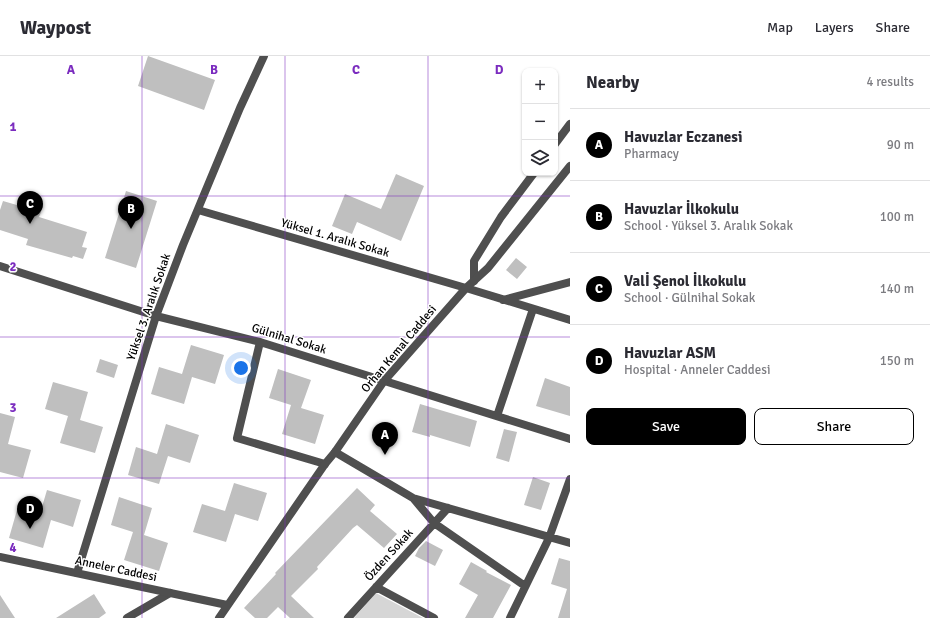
<!DOCTYPE html>
<html lang="en">
<head>
<meta charset="utf-8">
<style>
  :root { --surface:#fff; --page:#f2f2f3; --text:#2b2b33; --muted:#7c7c81; --line:#e1e1e2; --accent:#000 }
  body { margin:0; font-family:Signika,sans-serif; background:var(--page); color:var(--text) }
  .controls { position:absolute; right:12px; top:12px; display:grid; overflow:hidden; border-radius:8px; box-shadow:0 1px 3px #0004 }
  .controls button { width:36px; height:36px; display:grid; place-items:center; padding:0; border:0; border-bottom:1px solid var(--line); background:var(--surface); color:var(--text); font:20px sans-serif }
  .you { position:absolute; left:241px; top:312px; width:14px; height:14px; margin:-10px; border:3px solid #fff; border-radius:50%; background:#1a73e8; box-shadow:0 0 0 6px #1a73e833 }
  .badge { display:grid; place-items:center; width:26px; height:26px; border-radius:50%; background:var(--accent); color:#fff; font-size:13px; font-weight:700 }
  .pin { position:absolute; translate:-50% -33px; filter:drop-shadow(0 1px 2px #0008) }
  .pin::after { content:''; position:absolute; top:21px; width:14px; height:12px; background:inherit; clip-path:polygon(0 0,100% 0,50% 100%) }
  .list { margin:0; padding:0; list-style:none }
  h2 { display:flex; justify-content:space-between; align-items:center; height:52px; margin:0; padding:0 16px; font-size:17px }
  h2 small { font-size:13px; font-weight:400; color:var(--muted) }
  .list li { display:grid; grid-template-columns:26px 1fr auto; gap:12px; align-items:center; box-sizing:border-box; height:72px; padding:0 16px; border-top:1px solid var(--line) }
  .list b { display:block; font-size:15px; white-space:nowrap }
  .list p { margin:0; font-size:13px; white-space:nowrap; color:var(--muted) }
  .list em { font-size:13px; font-style:normal; color:var(--muted) }
  .actions { display:flex; gap:8px; padding:12px 16px }
  .actions a { flex:1; padding:9px 0; border:1px solid var(--accent); border-radius:8px; text-align:center; font-size:14px; color:var(--accent) }
  .actions .main { background:var(--accent); color:#fff }
  .icon { flex:none; width:22px; height:22px; fill:none; stroke:currentColor; stroke-width:2; stroke-linecap:round; stroke-linejoin:round }
  .map { position:relative; flex:none; width:570px; height:562px; overflow:hidden }
  header { display:flex; align-items:center; gap:24px; box-sizing:border-box; height:56px; padding:0 20px; background:var(--surface); border-bottom:1px solid var(--line) }
  header strong { font-size:19px }
  nav { display:flex; gap:22px; margin-inline-start:auto; font-size:14px }
  main { display:flex }
  aside { flex:1; background:var(--surface) }
  .map>svg:first-child { display:block }
</style>
</head>
<body>
<header>
<strong>Waypost</strong>
<nav><a>Map</a><a>Layers</a><a>Share</a></nav>
</header>
<main>
<div class="map">
<svg width="570" height="562" viewBox="0 0 570 562">
  <rect width="100%" height="100%" fill="#fff"/>
  <path fill="#d6d6d6" d="M 376,537 L 423,562 L 354,562 Z"/>
  <path fill="#bfbfbf" d="M 148,0 L 215,24 L 204,54 L 138,30 Z
    M 396,118 L 424,130 L 401,185 L 357,166 L 352,178 L 332,170 L 345,138 L 381,153 Z
    M 126,135 L 157,145 L 136,212 L 105,202 Z
    M 3,145 L 41,156 L 39,161 L 87,176 L 82,191 L 87,192 L 83,203 L 73,200 L 72,202 L 26,189 L 28,183 L 0,174 L 0,154 Z
    M 516,202 L 527,211 L 517,223 L 506,214 Z
    M 191,289 L 224,299 L 215,328 L 192,321 L 184,348 L 151,338 L 159,311 L 182,318 Z
    M 100,303 L 118,309 L 114,322 L 96,316 Z
    M 278,313 L 311,324 L 301,352 L 324,359 L 315,388 L 282,378 L 291,349 L 269,342 Z
    M 545,322 L 570,331 L 570,360 L 536,350 Z
    M 53,326 L 88,336 L 80,364 L 103,371 L 95,397 L 60,387 L 68,360 L 45,353 Z
    M 420,348 L 477,365 L 470,391 L 430,379 L 430,381 L 412,376 Z
    M 0,357 L 15,361 L 8,388 L 31,394 L 23,422 L 0,416 Z
    M 166,368 L 199,379 L 190,407 L 168,400 L 159,428 L 128,419 L 136,391 L 157,398 Z
    M 504,373 L 517,376 L 509,406 L 496,402 Z
    M 533,421 L 550,427 L 541,454 L 524,449 Z
    M 234,427 L 267,437 L 258,465 L 235,458 L 226,486 L 193,476 L 202,448 L 225,455 Z
    M 357,432 L 375,449 L 370,455 L 397,478 L 384,492 L 357,469 L 353,472 L 317,511 L 318,513 L 291,540 L 314,562 L 290,562 L 278,551 L 267,562 L 255,562 L 244,552 L 276,518 L 275,517 Z
    M 47,434 L 81,444 L 73,471 L 51,464 L 43,492 L 9,482 L 17,454 L 39,461 Z
    M 119,441 L 152,452 L 144,479 L 168,487 L 159,515 L 124,504 L 133,476 L 111,469 Z
    M 426,485 L 443,494 L 435,510 L 415,500 L 419,492 Z
    M 559,502 L 570,505 L 570,562 L 558,562 L 567,533 L 551,528 Z
    M 471,506 L 487,515 L 486,516 L 511,529 L 493,562 L 465,562 L 478,539 L 459,528 Z
    M 94,538 L 106,557 L 99,562 L 56,562 Z
    M 0,539 L 15,562 L 0,562 Z"/>
  <g fill="none" stroke-linecap="round" stroke-linejoin="round">
    <path stroke="#4f4f4f" stroke-width="8" d="M 555,88 L 570,68
      M 198,154 L 466,232 L 570,264
      M 0,210 L 156,260 L 260,286 L 570,383
      M 474,225 L 474,205 L 501,161 L 534,117
      M 503,244 L 570,226
      M 260,286 L 237,382 L 325,408
      M 497,360 L 533,253
      M 335,396 L 413,442 L 570,487
      M 413,442 L 434,467 L 525,530
      M 77,517 L 156,260 L 183,189 L 240,52 L 264,0
      M 376,531 L 434,562
      M 127,562 L 170,537
      M 348,562 L 448,452
      M 510,562 L 549,482 L 570,423"/>
    <path stroke="#4f4f4f" stroke-width="8" d="M 0,501 L 227,549
      M 219,562 L 325,408 L 335,396 L 384,325 L 466,232 L 488,212 L 570,110"/>
  </g>
  <path fill="none" stroke="#7b2cbf" stroke-width="1" stroke-opacity="0.55" d="M 142,0 L 142,562M 285,0 L 285,562M 428,0 L 428,562M 0,140 L 570,140M 0,281 L 570,281M 0,422 L 570,422"/>
  <g text-anchor="middle" dominant-baseline="central" stroke-width="3" stroke-linejoin="round" paint-order="stroke">
    <g font-size="12" fill="#000" stroke="#fff">
      <text transform="translate(335 182) rotate(16)">Yüksel 1. Aralık Sokak</text>
      <text transform="translate(149 251) rotate(-71)">Yüksel 3. Aralık Sokak</text>
      <text transform="translate(289 283) rotate(17)">Gülnihal Sokak</text>
      <text transform="translate(399 293) rotate(-50)">Orhan Kemal Caddesi</text>
      <text transform="translate(389 499) rotate(-48)">Özden Sokak</text>
      <text transform="translate(116 513) rotate(12)">Anneler Caddesi</text>
    </g>
  </g>
  <g font-size="13" text-anchor="middle" font-weight="bold" fill="#7b2cbf" stroke="#fff" stroke-width="3" stroke-linejoin="round" paint-order="stroke">
    <text x="71" y="18">A</text>
    <text x="214" y="18">B</text>
    <text x="356" y="18">C</text>
    <text x="499" y="18">D</text>
    <text x="13" y="75">1</text>
    <text x="13" y="215">2</text>
    <text x="13" y="356">3</text>
    <text x="13" y="496">4</text>
  </g>
</svg>
<div class="controls">
<button>+</button>
<button>−</button>
<button><svg class="icon" aria-label="layers" viewBox="0 0 24 24"><path d="M12 4l9 5-9 5-9-5zM3 14l9 5 9-5"/></svg></button>
</div>
<div class="you"></div>
<div class="pin badge" style="left:385px;top:399px">A</div>
<div class="pin badge" style="left:131px;top:173px">B</div>
<div class="pin badge" style="left:30px;top:168px">C</div>
<div class="pin badge" style="left:30px;top:473px">D</div>
</div>
<aside>
<h2>Nearby<small>4 results</small></h2>
<ul class="list">
<li><span class="badge">A</span><div><b>Havuzlar Eczanesi</b><p>Pharmacy</p></div><em>90 m</em></li>
<li><span class="badge">B</span><div><b>Havuzlar İlkokulu</b><p>School · Yüksel 3. Aralık Sokak</p></div><em>100 m</em></li>
<li><span class="badge">C</span><div><b>Valİ Şenol İlkokulu</b><p>School · Gülnihal Sokak</p></div><em>140 m</em></li>
<li><span class="badge">D</span><div><b>Havuzlar ASM</b><p>Hospital · Anneler Caddesi</p></div><em>150 m</em></li>
</ul>
<div class="actions"><a class="main">Save</a><a>Share</a></div>
</aside>
</main>
</body>
</html>
